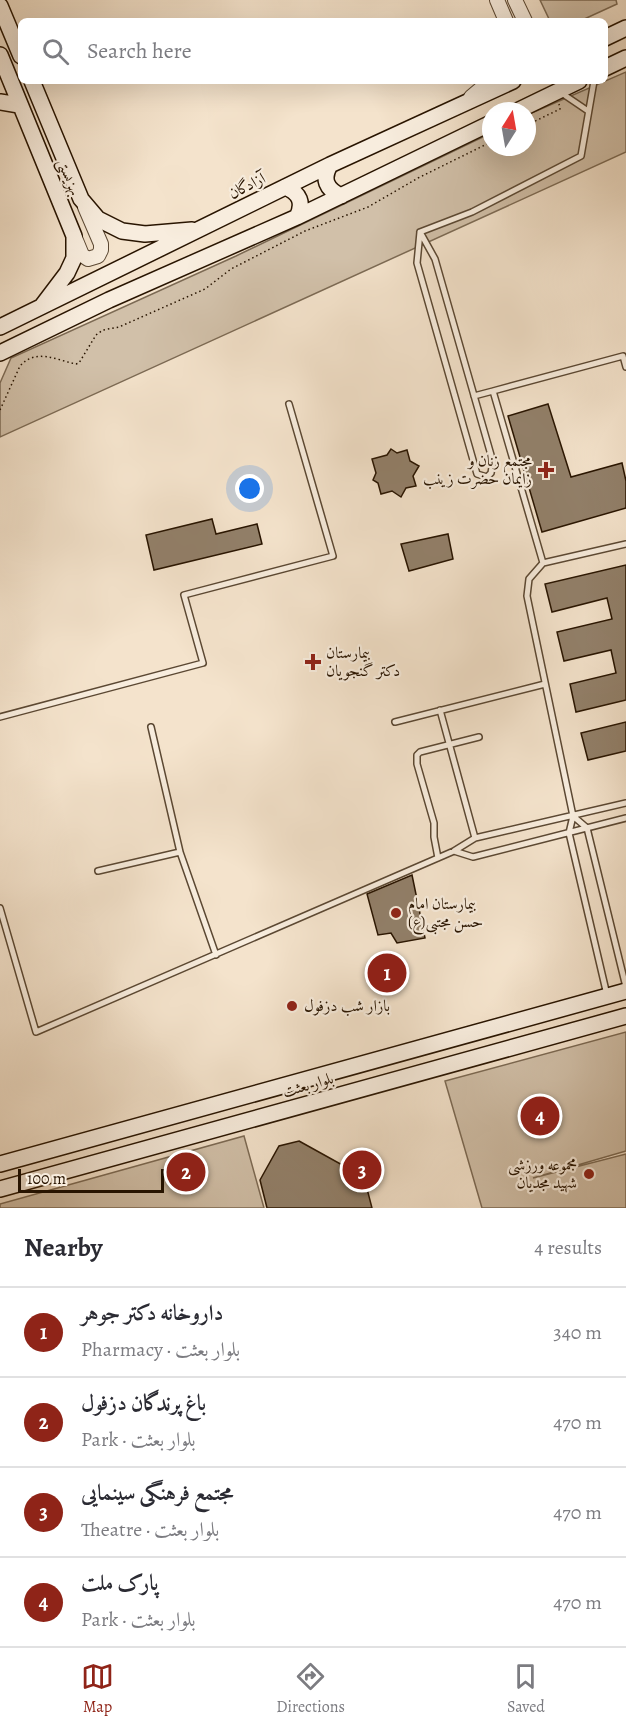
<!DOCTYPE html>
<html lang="en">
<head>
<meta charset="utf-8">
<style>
  :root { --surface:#fff; --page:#f2f2f3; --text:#2b2b33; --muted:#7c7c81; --line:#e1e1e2; --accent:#8f2418 }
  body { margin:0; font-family:Alegreya,Amiri,serif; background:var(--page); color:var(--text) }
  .compass { position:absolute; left:482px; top:102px; width:54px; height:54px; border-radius:50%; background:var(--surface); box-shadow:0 6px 24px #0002; rotate:11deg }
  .scale { position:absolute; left:18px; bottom:15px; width:146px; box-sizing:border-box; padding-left:6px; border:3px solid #281400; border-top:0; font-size:16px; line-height:21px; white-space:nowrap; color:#281400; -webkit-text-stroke:4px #f8edde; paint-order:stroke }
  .you { position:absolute; left:250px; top:489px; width:21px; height:21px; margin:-15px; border:4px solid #fff; border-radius:50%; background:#1a73e8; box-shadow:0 0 0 9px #1a73e833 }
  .badge { display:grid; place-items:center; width:39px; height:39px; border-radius:50%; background:var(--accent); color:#fff; font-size:20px; font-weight:700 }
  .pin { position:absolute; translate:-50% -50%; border:3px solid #fff; box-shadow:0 2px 6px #0006 }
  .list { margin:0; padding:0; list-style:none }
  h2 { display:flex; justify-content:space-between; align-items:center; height:78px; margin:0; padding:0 24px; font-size:26px }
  h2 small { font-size:20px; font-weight:400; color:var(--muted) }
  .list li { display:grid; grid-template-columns:39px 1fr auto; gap:18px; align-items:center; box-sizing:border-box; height:90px; padding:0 24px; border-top:2px solid var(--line) }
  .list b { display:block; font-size:22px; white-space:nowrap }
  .list p { margin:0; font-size:20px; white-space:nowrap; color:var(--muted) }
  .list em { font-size:20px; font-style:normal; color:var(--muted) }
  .icon { flex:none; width:33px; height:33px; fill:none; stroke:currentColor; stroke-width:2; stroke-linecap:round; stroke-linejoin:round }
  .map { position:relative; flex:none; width:626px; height:1208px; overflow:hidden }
  .search { position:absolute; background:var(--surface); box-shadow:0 6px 24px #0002; left:18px; right:18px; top:18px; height:66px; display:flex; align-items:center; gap:15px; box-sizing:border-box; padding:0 21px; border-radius:9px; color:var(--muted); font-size:22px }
  .sheet { height:438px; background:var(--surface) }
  nav { display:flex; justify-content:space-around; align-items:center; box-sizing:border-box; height:84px; border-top:2px solid var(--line); background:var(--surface); font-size:16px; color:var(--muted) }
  nav a { display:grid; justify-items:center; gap:3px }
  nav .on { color:var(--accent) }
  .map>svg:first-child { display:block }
</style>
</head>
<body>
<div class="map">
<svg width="626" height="1208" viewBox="0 0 626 1208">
  <rect width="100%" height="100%" fill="#f4e3cc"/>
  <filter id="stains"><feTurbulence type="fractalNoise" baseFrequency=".00333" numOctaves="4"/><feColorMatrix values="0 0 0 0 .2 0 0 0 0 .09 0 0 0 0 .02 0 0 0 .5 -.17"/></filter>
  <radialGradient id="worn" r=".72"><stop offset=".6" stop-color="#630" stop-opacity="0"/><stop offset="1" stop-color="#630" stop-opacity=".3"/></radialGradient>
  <path fill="#d1c0a9" stroke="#7c6a54" stroke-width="1.5" d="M 540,0 L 616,0 L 617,4 L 580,21 L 550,21 Z
    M 626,72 L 626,152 L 0,437 L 0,383 L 11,358 L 236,256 L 491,133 L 491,147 L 527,147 L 527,115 Z
    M 626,1032 L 626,1151 L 533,1178 L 626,1154 L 626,1208 L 482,1208 L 445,1081 Z
    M 244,1136 L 264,1208 L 0,1208 L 0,1204 Z"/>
  <path fill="#92806a" stroke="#281400" stroke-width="1.5" d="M 548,404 L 571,477 L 622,463 L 626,481 L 626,508 L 542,532 L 508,416 Z
    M 391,449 L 397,453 L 407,450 L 410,461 L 419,466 L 413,476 L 416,486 L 406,488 L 401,497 L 392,491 L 381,494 L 378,483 L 373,480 L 376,473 L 372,459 L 387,455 Z
    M 212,519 L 216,534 L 257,524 L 262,544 L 154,570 L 146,535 Z
    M 448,534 L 453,559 L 409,571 L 401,544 Z
    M 626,565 L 626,700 L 576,712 L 570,684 L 616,673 L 611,650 L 564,661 L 557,632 L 612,619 L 607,598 L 552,612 L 545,584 Z
    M 626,722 L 626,751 L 588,760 L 581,733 Z
    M 412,875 L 425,938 L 397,943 L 391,933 L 378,935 L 367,894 Z
    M 299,1141 L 364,1177 L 372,1208 L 267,1208 L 260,1180 L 279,1146 Z"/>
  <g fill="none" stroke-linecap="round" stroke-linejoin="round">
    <defs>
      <path id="service" d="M 560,92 L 588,111
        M 420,232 L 435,259 L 493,462 L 491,473 L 487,477 L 477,474 L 417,263 Z
        M 420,232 L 472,212 L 581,156 L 594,81
        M 493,391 L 623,356 L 626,367
        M 474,396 L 493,391 L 543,563
        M 440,710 L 475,838
        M 0,717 L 203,663 L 184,595 L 333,556 L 289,404
        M 395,722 L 545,684
        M 151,727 L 180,852 L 216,955
        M 573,816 L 587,828 L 626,987
        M 454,851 L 473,857 L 626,818
        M 438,858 L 434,837 L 434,823 L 417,764 L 417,755 L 420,752 L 479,737
        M 98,871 L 180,852
        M 0,908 L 36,1032 L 454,851 L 475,838 L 626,803
        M 607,995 L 569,833 L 573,816 L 527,596 L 529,579 L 543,563 L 626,544"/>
      <path id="tertiary" d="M 497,0 L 506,21
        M 515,0 L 525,21
        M 471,97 L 490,81
        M 75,238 L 82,255 L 88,259 L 98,256 L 101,250 L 101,244 L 85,207"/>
      <path id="secondary" d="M 0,6 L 21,56
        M 605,38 L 626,28
        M 0,55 L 74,236 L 74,258 L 67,273 L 42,306
        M 605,68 L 626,58
        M 32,81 L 81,199 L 98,219 L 122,231 L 145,234 L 192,230
        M 0,102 L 19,105
        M 517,111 L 579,81
        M 330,165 C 322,179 326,189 341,196
        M 285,187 C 300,193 304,203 297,217
        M 0,327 L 330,165 L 513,81
        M 0,353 L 109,300 L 297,217 L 491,123
        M 0,1164 L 626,991
        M 0,1189 L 626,1016"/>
    </defs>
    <use href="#service" stroke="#5b4833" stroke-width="8"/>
    <use href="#tertiary" stroke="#5b4833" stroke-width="16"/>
    <use href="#secondary" stroke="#281400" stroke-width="18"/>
    <path stroke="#281400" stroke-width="1.5" stroke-dasharray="1.5 3" stroke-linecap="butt" d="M 527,125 L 560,109 L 559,104
      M 0,410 L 20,366 C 36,348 56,360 76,364 L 79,363 L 96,335 L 103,330 L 119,327 L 205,289 L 231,269 L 305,231 L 368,207 L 418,178 L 491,142"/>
    <use href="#service" stroke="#f8edde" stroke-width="5"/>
    <use href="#tertiary" stroke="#f8edde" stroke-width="14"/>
    <use href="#secondary" stroke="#f8edde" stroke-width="15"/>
  </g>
  <g fill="#8f2418" stroke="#f8edde" stroke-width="2">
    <path d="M543 461h6v6h6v6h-6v6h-6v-6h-6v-6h6z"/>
    <path d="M310 653h6v6h6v6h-6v6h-6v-6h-6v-6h6z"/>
    <circle cx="396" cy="913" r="6"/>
    <circle cx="292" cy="1006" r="6"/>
    <circle cx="589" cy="1174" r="6"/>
  </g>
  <g text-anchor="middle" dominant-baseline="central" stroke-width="4.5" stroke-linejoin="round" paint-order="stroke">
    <g font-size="16" fill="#281400" stroke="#f8edde">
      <text transform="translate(69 177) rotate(67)">بهزیستی</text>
      <text transform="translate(247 186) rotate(-27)">آزادگان</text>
      <text transform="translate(308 1085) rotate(-16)">بلوار بعثت</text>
    </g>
    <g font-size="16" fill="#281400" stroke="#f8edde" text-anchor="start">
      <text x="532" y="461" text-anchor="end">مجتمع زنان و<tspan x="532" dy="18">زایمان حضرت زینب</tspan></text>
      <text x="326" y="653">بیمارستان<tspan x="326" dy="18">دکتر گنجویان</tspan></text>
      <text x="408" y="904">بیمارستان امام<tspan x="408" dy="18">حسن مجتبی(ع)</tspan></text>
      <text x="304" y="1006">بازار شب دزفول</text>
      <text x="577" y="1165" text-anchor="end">مجموعه ورزشی<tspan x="577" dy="18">شهید مجدیان</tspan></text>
    </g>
  </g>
  <rect width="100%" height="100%" filter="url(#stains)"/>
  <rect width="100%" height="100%" fill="url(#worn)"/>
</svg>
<svg class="compass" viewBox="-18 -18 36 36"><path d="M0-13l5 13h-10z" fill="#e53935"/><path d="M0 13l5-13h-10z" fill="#7c7c81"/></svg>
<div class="scale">100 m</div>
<div class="you"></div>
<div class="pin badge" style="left:387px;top:973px">1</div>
<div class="pin badge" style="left:186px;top:1172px">2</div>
<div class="pin badge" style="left:362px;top:1170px">3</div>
<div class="pin badge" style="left:540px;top:1116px">4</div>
<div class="search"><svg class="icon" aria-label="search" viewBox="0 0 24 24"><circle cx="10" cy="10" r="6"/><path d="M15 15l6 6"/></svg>Search here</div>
</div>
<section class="sheet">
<h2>Nearby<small>4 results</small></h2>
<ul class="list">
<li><span class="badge">1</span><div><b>داروخانه دکتر جوهر</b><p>Pharmacy · بلوار بعثت</p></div><em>340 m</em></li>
<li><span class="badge">2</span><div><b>باغ پرندگان دزفول</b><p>Park · بلوار بعثت</p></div><em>470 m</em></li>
<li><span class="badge">3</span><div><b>مجتمع فرهنگی سینمایی</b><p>Theatre · بلوار بعثت</p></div><em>470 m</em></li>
<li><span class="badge">4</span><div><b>پارک ملت</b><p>Park · بلوار بعثت</p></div><em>470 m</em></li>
</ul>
</section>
<nav>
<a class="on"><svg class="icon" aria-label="map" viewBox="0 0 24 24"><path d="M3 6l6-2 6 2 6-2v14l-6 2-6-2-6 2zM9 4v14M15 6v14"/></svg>Map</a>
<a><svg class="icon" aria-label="directions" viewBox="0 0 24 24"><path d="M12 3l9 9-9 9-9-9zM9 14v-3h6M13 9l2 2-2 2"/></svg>Directions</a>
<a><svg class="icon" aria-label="saved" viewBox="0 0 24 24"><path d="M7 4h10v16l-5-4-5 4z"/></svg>Saved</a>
</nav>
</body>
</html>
